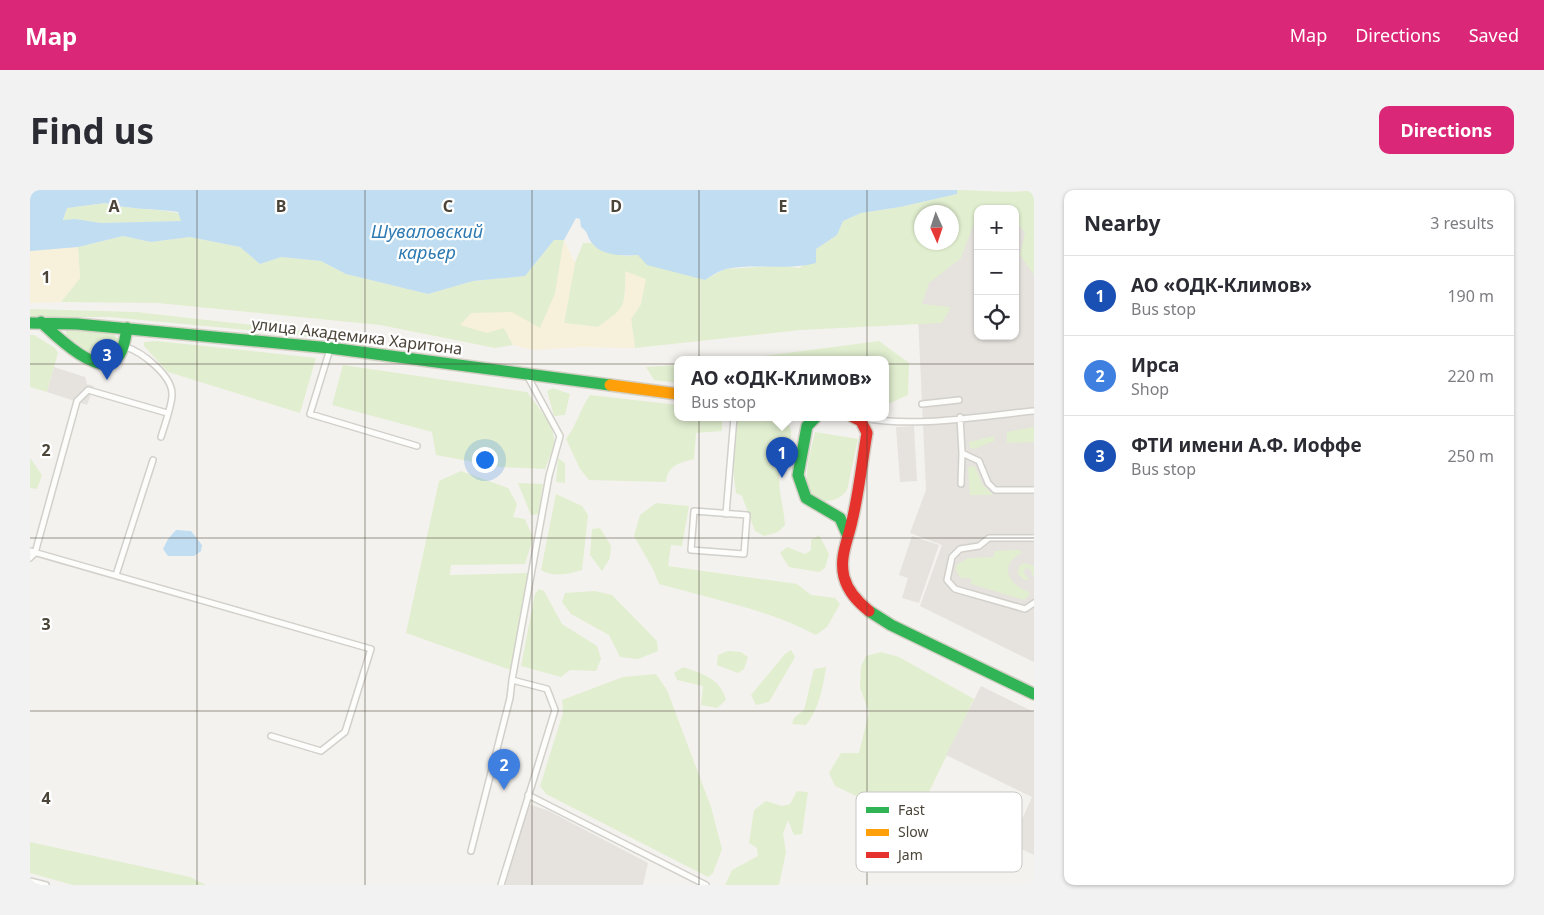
<!DOCTYPE html>
<html lang="en">
<head>
<meta charset="utf-8">
<style>
  :root { --surface:#fff; --page:#f2f2f3; --text:#2b2b33; --muted:#7c7c81; --line:#e1e1e2; --accent:#db2777 }
  body { margin:0; font-family:"Noto Sans",sans-serif; background:var(--page); color:var(--text) }
  .controls { position:absolute; right:15px; top:15px; display:grid; overflow:hidden; border-radius:10px; box-shadow:0 1px 4px #0004 }
  .controls button { width:45px; height:45px; display:grid; place-items:center; padding:0; border:0; border-bottom:1px solid var(--line); background:var(--surface); color:var(--text); font:25px sans-serif }
  .compass { position:absolute; left:884px; top:15px; width:45px; height:45px; border-radius:50%; background:var(--surface); box-shadow:0 1px 4px #0004; rotate:177deg }
  .you { position:absolute; left:454px; top:269px; width:18px; height:18px; margin:-12px; border:4px solid #fff; border-radius:50%; background:#1a73e8; box-shadow:0 0 0 8px #1a73e833 }
  .badge { display:grid; place-items:center; width:32px; height:32px; border-radius:50%; background:var(--accent); color:#fff; font-size:16px; font-weight:700 }
  .pin { position:absolute; translate:-50% -41px; filter:drop-shadow(0 1px 2px #0008) }
  .pin::after { content:''; position:absolute; top:26px; width:18px; height:15px; background:inherit; clip-path:polygon(0 0,100% 0,50% 100%) }
  .popup { position:absolute; left:644px; top:166px; width:215px; height:65px; box-sizing:border-box; display:grid; place-content:center; border-radius:10px; background:var(--surface); filter:drop-shadow(0 1px 4px #0005); font-size:16px; white-space:nowrap; color:var(--muted) }
  .popup b { font-size:19px; color:var(--text) }
  .popup::after { content:''; position:absolute; left:50%; top:100%; margin-left:-10px; border:10px solid transparent; border-top-color:var(--surface) }
  .list { margin:0; padding:0; list-style:none }
  h2 { display:flex; justify-content:space-between; align-items:center; height:65px; margin:0; padding:0 20px; font-size:21px }
  h2 small { font-size:16px; font-weight:400; color:var(--muted) }
  .list li { display:grid; grid-template-columns:32px 1fr auto; gap:15px; align-items:center; box-sizing:border-box; height:80px; padding:0 20px; border-top:1px solid var(--line) }
  .list b { display:block; font-size:19px; white-space:nowrap }
  .list p { margin:0; font-size:16px; white-space:nowrap; color:var(--muted) }
  .list em { font-size:16px; font-style:normal; color:var(--muted) }
  .icon { flex:none; width:28px; height:28px; fill:none; stroke:currentColor; stroke-width:2; stroke-linecap:round; stroke-linejoin:round }
  .map { position:relative; flex:none; width:1004px; height:695px; overflow:hidden; border-radius:10px }
  header { display:flex; align-items:center; gap:30px; box-sizing:border-box; height:70px; padding:0 25px; background:var(--accent); color:#fff }
  header strong { font-size:24px }
  nav { display:flex; gap:28px; margin-inline-start:auto; font-size:18px }
  .intro { display:flex; align-items:center; justify-content:space-between; box-sizing:border-box; height:120px; padding:0 30px }
  h1 { margin:0; font-size:35px }
  .button { padding:12px 22px; border-radius:10px; background:var(--accent); color:#fff; font-size:18px; font-weight:700 }
  main { display:flex; gap:30px; padding:0 30px }
  aside { flex:1; background:var(--surface); border-radius:10px; box-shadow:0 1px 4px #0004 }
  .map>svg:first-child { display:block }
</style>
</head>
<body>
<header>
<strong>Map</strong>
<nav><a>Map</a><a>Directions</a><a>Saved</a></nav>
</header>
<div class="intro"><h1>Find us</h1><a class="button">Directions</a></div>
<main>
<div class="map">
<svg width="1004" height="695" viewBox="0 0 1004 695">
  <rect width="100%" height="100%" fill="#f4f2ee"/>
  <path fill="#e6e2de" d="M 1004,13 L 1004,472 L 890,416 L 912,355 L 880,343 L 896,300 L 884,38 L 892,52 L 922,52 L 948,21 L 948,146 L 985,146 L 985,19 Z
    M 499,614 L 519,621 L 618,673 L 613,695 L 475,695 Z"/>
  <path fill="#e1eecf" fill-rule="evenodd" d="M 927,0 C 953,0 979,4 1004,0 L 1004,85 L 990,65 L 995,43 L 985,30 L 985,19 L 948,19 L 948,32 L 944,33 L 931,68 L 899,93 L 892,114 L 921,117 L 912,133 L 770,140 L 605,158 L 601,129 L 611,114 L 596,82 C 593,118 599,115 568,137 L 534,133 L 545,73 L 553,53 L 561,53 L 574,62 L 596,66 L 608,65 L 675,90 L 695,79 L 750,76 L 770,78 L 786,59 L 807,45 L 813,31 L 831,23 L 870,17 L 927,4 ZM 892,22 L 922,22 L 922,52 L 892,52 Z
    M 75,13 C 99,20 123,18 148,23 L 152,31 L 71,33 L 45,29 L 33,31 L 37,18 Z
    M 93,46 L 121,52 L 160,47 L 210,57 L 230,74 L 251,67 L 291,71 L 316,84 L 398,104 L 443,91 L 495,86 L 524,50 L 534,50 L 525,104 L 510,138 L 474,138 L 483,155 L 465,158 L 350,135 L 128,113 L 31,112 L 50,88 L 48,57 Z
    M 0,119 L 106,122 L 335,148 L 334,155 L 250,143 L 79,127 L 0,127 Z
    M 36,140 L 83,143 L 89,150 L 84,165 L 67,168 L 36,146 Z
    M 0,145 L 4,145 L 25,158 L 28,163 L 17,202 L 0,197 Z
    M 127,151 L 286,168 L 270,223 L 138,182 L 114,156 L 114,152 Z
    M 849,151 L 879,173 L 878,205 L 856,215 L 856,169 L 711,169 Z
    M 313,175 L 497,202 L 521,234 L 525,253 L 515,279 L 471,277 L 406,265 L 402,242 L 302,215 Z
    M 648,175 L 648,193 L 624,190 L 616,177 Z
    M 523,198 L 540,204 L 535,225 L 524,226 L 517,201 Z
    M 560,205 L 648,215 L 648,227 L 692,227 L 692,241 L 666,243 L 664,269 C 649,273 638,275 636,292 L 559,290 L 550,279 L 536,249 C 547,235 550,219 560,205 Z
    M 707,227 L 751,227 C 775,243 749,267 749,288 C 749,303 754,319 755,335 L 748,342 L 734,346 L 725,341 L 712,306 L 706,303 L 702,270 Z
    M 1004,237 L 1004,252 L 977,253 L 977,242 Z
    M 785,242 L 828,249 L 817,300 C 812,307 805,311 796,311 C 764,309 781,261 785,242 Z
    M 964,246 L 964,251 L 944,259 L 940,258 L 939,252 Z
    M 0,268 L 12,285 L 7,299 L 0,298 Z
    M 528,268 L 535,273 L 535,293 L 526,292 Z
    M 941,276 L 945,277 L 952,294 L 963,305 L 940,305 L 938,278 Z
    M 431,281 L 478,298 L 487,314 L 483,327 L 495,329 L 503,348 L 495,374 L 421,375 L 420,385 L 498,383 L 481,480 L 376,443 L 409,291 Z
    M 488,293 L 513,294 L 509,324 L 501,325 Z
    M 526,304 L 552,316 L 558,325 L 552,380 C 538,384 524,388 511,380 Z
    M 626,313 L 659,316 L 652,356 L 641,355 L 638,376 L 767,394 L 781,405 L 805,408 L 810,414 L 797,437 L 786,445 C 737,419 681,409 629,394 L 623,379 L 604,346 L 610,325 Z
    M 570,338 L 581,356 L 580,368 L 572,381 L 560,365 L 562,339 Z
    M 789,345 L 799,364 L 795,378 L 789,382 L 759,377 L 750,363 L 757,357 L 775,364 L 781,360 L 781,350 Z
    M 990,360 L 991,363 C 968,376 979,395 999,402 L 999,406 L 994,410 L 941,394 L 941,388 L 933,388 L 932,390 L 926,381 L 926,375 L 938,368 L 964,367 L 964,361 Z
    M 994,373 L 1004,376 L 1004,388 L 1000,379 L 996,378 L 993,381 L 999,390 L 994,390 L 988,384 L 989,376 Z
    M 509,399 L 514,401 L 532,434 L 567,456 L 571,469 L 566,481 L 540,480 L 531,487 L 491,476 L 505,404 Z
    M 565,401 L 582,405 L 627,451 L 628,461 L 608,469 L 590,467 L 579,445 L 541,424 L 532,412 L 535,403 Z
    M 761,460 L 765,467 L 739,512 L 726,515 L 721,505 L 755,464 Z
    M 698,461 L 711,462 L 718,467 L 714,479 L 708,483 L 687,475 L 688,465 Z
    M 851,462 L 869,467 L 944,509 L 884,633 L 805,596 L 799,583 L 811,563 L 829,563 L 839,522 L 830,498 L 831,476 L 836,466 Z
    M 653,477 C 673,484 690,488 696,510 L 687,518 L 671,515 L 673,496 L 647,490 L 644,483 Z
    M 796,477 C 793,498 789,518 776,535 L 762,534 L 764,528 L 774,520 L 784,479 Z
    M 626,484 L 637,500 L 681,617 L 692,659 L 683,683 L 678,687 L 516,604 L 510,596 L 533,523 L 532,510 L 593,487 Z
    M 767,601 L 778,602 L 772,644 L 764,645 L 758,630 L 753,644 L 756,662 L 749,695 L 695,695 L 702,680 L 728,666 L 727,658 L 719,653 L 724,620 L 736,611 L 752,616 L 760,614 Z
    M 0,652 L 160,687 L 176,695 L 43,695 L 0,683 Z"/>
  <path fill="#f7f0da" d="M 534,50 L 545,73 L 534,133 L 568,137 C 596,117 596,117 595,81 L 616,89 L 611,114 L 601,129 L 605,158 L 551,157 L 504,160 L 483,155 L 474,138 L 457,143 L 430,135 L 441,123 L 482,122 L 510,138 L 525,104 Z
    M 48,57 L 50,88 L 31,112 L 0,113 L 0,61 Z"/>
  <path fill="#e6e3df" d="M 24,177 L 55,187 L 57,194 L 64,196 L 57,215 L 17,202 Z
    M 884,236 L 887,291 L 870,292 L 866,237 Z
    M 996,305 L 1004,305 L 1004,358 L 964,360 L 963,344 L 946,345 L 945,332 L 997,330 Z
    M 933,333 L 934,345 L 909,346 L 908,334 Z
    M 882,346 L 909,355 L 889,413 L 872,408 L 878,388 L 869,385 Z
    M 951,496 L 1004,522 L 1004,665 L 981,654 L 1002,607 L 916,565 Z"/>
  <path fill="#c0ddf1" fill-rule="evenodd" d="M 0,0 L 927,0 L 927,4 L 870,17 L 831,23 L 813,31 L 807,45 L 786,59 L 786,73 C 757,81 726,73 696,79 C 689,81 681,86 675,90 L 617,75 L 608,65 C 594,66 571,66 562,53 C 556,46 560,44 551,37 L 550,29 L 546,28 L 534,50 L 524,50 L 495,86 L 443,91 L 398,104 L 316,84 L 291,71 L 251,67 L 230,74 L 210,57 L 160,47 L 121,52 L 93,46 L 48,57 L 0,61 ZM 75,13 C 99,20 123,18 148,22 L 151,31 L 71,33 L 45,29 L 33,30 L 37,18 Z
    M 146,340 L 161,341 L 172,355 L 171,361 L 164,366 L 138,366 L 133,359 L 138,349 Z"/>
  <g fill="none" stroke-linecap="round" stroke-linejoin="round">
    <defs>
      <path id="lane" d="M 96,157 C 112,162 143,186 142,205 C 142,215 134,237 131,247
        M 300,159 L 280,224 L 387,256
        M 892,214 L 929,210
        M 930,227 L 932,263 L 949,271 L 958,293 L 965,300 L 1004,300
        M 833,228 C 888,238 949,226 1004,221
        M 931,294 L 932,263
        M 664,321 L 717,325 L 714,364 L 661,360 Z
        M 696,324 L 704,227
        M 1004,348 L 959,348 L 949,356 L 930,359 L 922,367 L 917,390 L 925,399 L 995,419 L 1004,413
        M 0,361 L 341,459 L 315,542 L 291,561 L 241,546
        M 0,368 L 5,363 L 47,211 L 58,200 L 137,223
        M 86,385 L 123,270
        M 498,605 L 676,695
        M 441,661 L 480,508 L 482,490
        M 0,691 L 16,695
        M 471,695 L 525,520 L 517,499 L 482,490 L 519,286 L 530,246 L 498,187"/>
      <path id="fast" d="M 11,132 C 24,144 67,187 85,170 C 94,162 95,149 97,138
        M 0,133 L 47,134 L 300,158 L 580,195
        M 786,227 L 777,236 L 768,285 L 776,308 L 810,328 L 817,344
        M 839,421 L 861,435 L 1004,504"/>
      <path id="slow" d="M 580,195 L 648,204"/>
      <path id="jam" d="M 823,227 L 831,231 L 837,243 C 832,272 829,302 822,331 C 818,350 809,367 814,387 C 818,402 828,412 839,421"/>
    </defs>
    <use href="#lane" stroke="#d2d0cb" stroke-width="8"/>
    <use href="#fast" stroke="#d3cfc5" stroke-width="14"/>
    <use href="#slow" stroke="#d3cfc5" stroke-width="14"/>
    <use href="#jam" stroke="#d3cfc5" stroke-width="14"/>
    <use href="#lane" stroke="#fdfdfc" stroke-width="5"/>
    <use href="#fast" stroke="#30b455" stroke-width="11"/>
    <use href="#slow" stroke="#ff9f0a" stroke-width="11"/>
    <use href="#jam" stroke="#e5322d" stroke-width="11"/>
  </g>
  <path fill="none" stroke="#4b4439" stroke-width="1" stroke-opacity="0.55" d="M 167,0 L 167,695M 335,0 L 335,695M 502,0 L 502,695M 669,0 L 669,695M 837,0 L 837,695M 0,174 L 1004,174M 0,348 L 1004,348M 0,521 L 1004,521"/>
  <g text-anchor="middle" dominant-baseline="central" stroke-width="4.5" stroke-linejoin="round" paint-order="stroke">
    <g font-size="16" fill="#4b4439" stroke="#fff">
      <text transform="translate(327 146) rotate(7)">улица Академика Харитона</text>
    </g>
    <g font-size="18" font-style="italic" fill="#2e7ab2" stroke="#fff">
      <text x="397" y="41">Шуваловский<tspan x="397" dy="21">карьер</tspan></text>
    </g>
  </g>
  <rect x="826" y="602" width="166" height="80" rx="8" fill="#fff" stroke="#c9c7c4" stroke-width="1"/>
  <rect x="836" y="617" width="23" height="6" fill="#30b455"/>
  <rect x="836" y="639" width="23" height="7" fill="#ff9f0a"/>
  <rect x="836" y="662" width="23" height="6" fill="#e5322d"/>
  <g font-size="14" fill="#4b4439">
    <text x="868" y="625">Fast</text>
    <text x="868" y="647">Slow</text>
    <text x="868" y="670">Jam</text>
  </g>
  <g font-size="16" text-anchor="middle" font-weight="bold" fill="#4b4439" stroke="#fff" stroke-width="4.5" stroke-linejoin="round" paint-order="stroke">
    <text x="84" y="22">A</text>
    <text x="251" y="22">B</text>
    <text x="418" y="22">C</text>
    <text x="586" y="22">D</text>
    <text x="753" y="22">E</text>
    <text x="16" y="93">1</text>
    <text x="16" y="266">2</text>
    <text x="16" y="440">3</text>
    <text x="16" y="614">4</text>
  </g>
</svg>
<div class="controls">
<button>+</button>
<button>−</button>
<button><svg class="icon" aria-label="locate" viewBox="0 0 24 24"><circle cx="12" cy="12" r="6"/><path d="M12 2v4M12 18v4M2 12h4M18 12h4"/></svg></button>
</div>
<svg class="compass" viewBox="-18 -18 36 36"><path d="M0-13l5 13h-10z" fill="#e53935"/><path d="M0 13l5-13h-10z" fill="#7c7c81"/></svg>
<div class="you"></div>
<div class="pin badge" style="left:752px;top:288px;background:#1a4fb4">1</div>
<div class="popup"><b>АО «ОДК-Климов»</b>Bus stop</div>
<div class="pin badge" style="left:474px;top:600px;background:#3f7fe0">2</div>
<div class="pin badge" style="left:77px;top:190px;background:#1a4fb4">3</div>
</div>
<aside>
<h2>Nearby<small>3 results</small></h2>
<ul class="list">
<li><span class="badge" style="background:#1a4fb4">1</span><div><b>АО «ОДК-Климов»</b><p>Bus stop</p></div><em>190 m</em></li>
<li><span class="badge" style="background:#3f7fe0">2</span><div><b>Ирса</b><p>Shop</p></div><em>220 m</em></li>
<li><span class="badge" style="background:#1a4fb4">3</span><div><b>ФТИ имени А.Ф. Иоффе</b><p>Bus stop</p></div><em>250 m</em></li>
</ul>
</aside>
</main>
</body>
</html>
